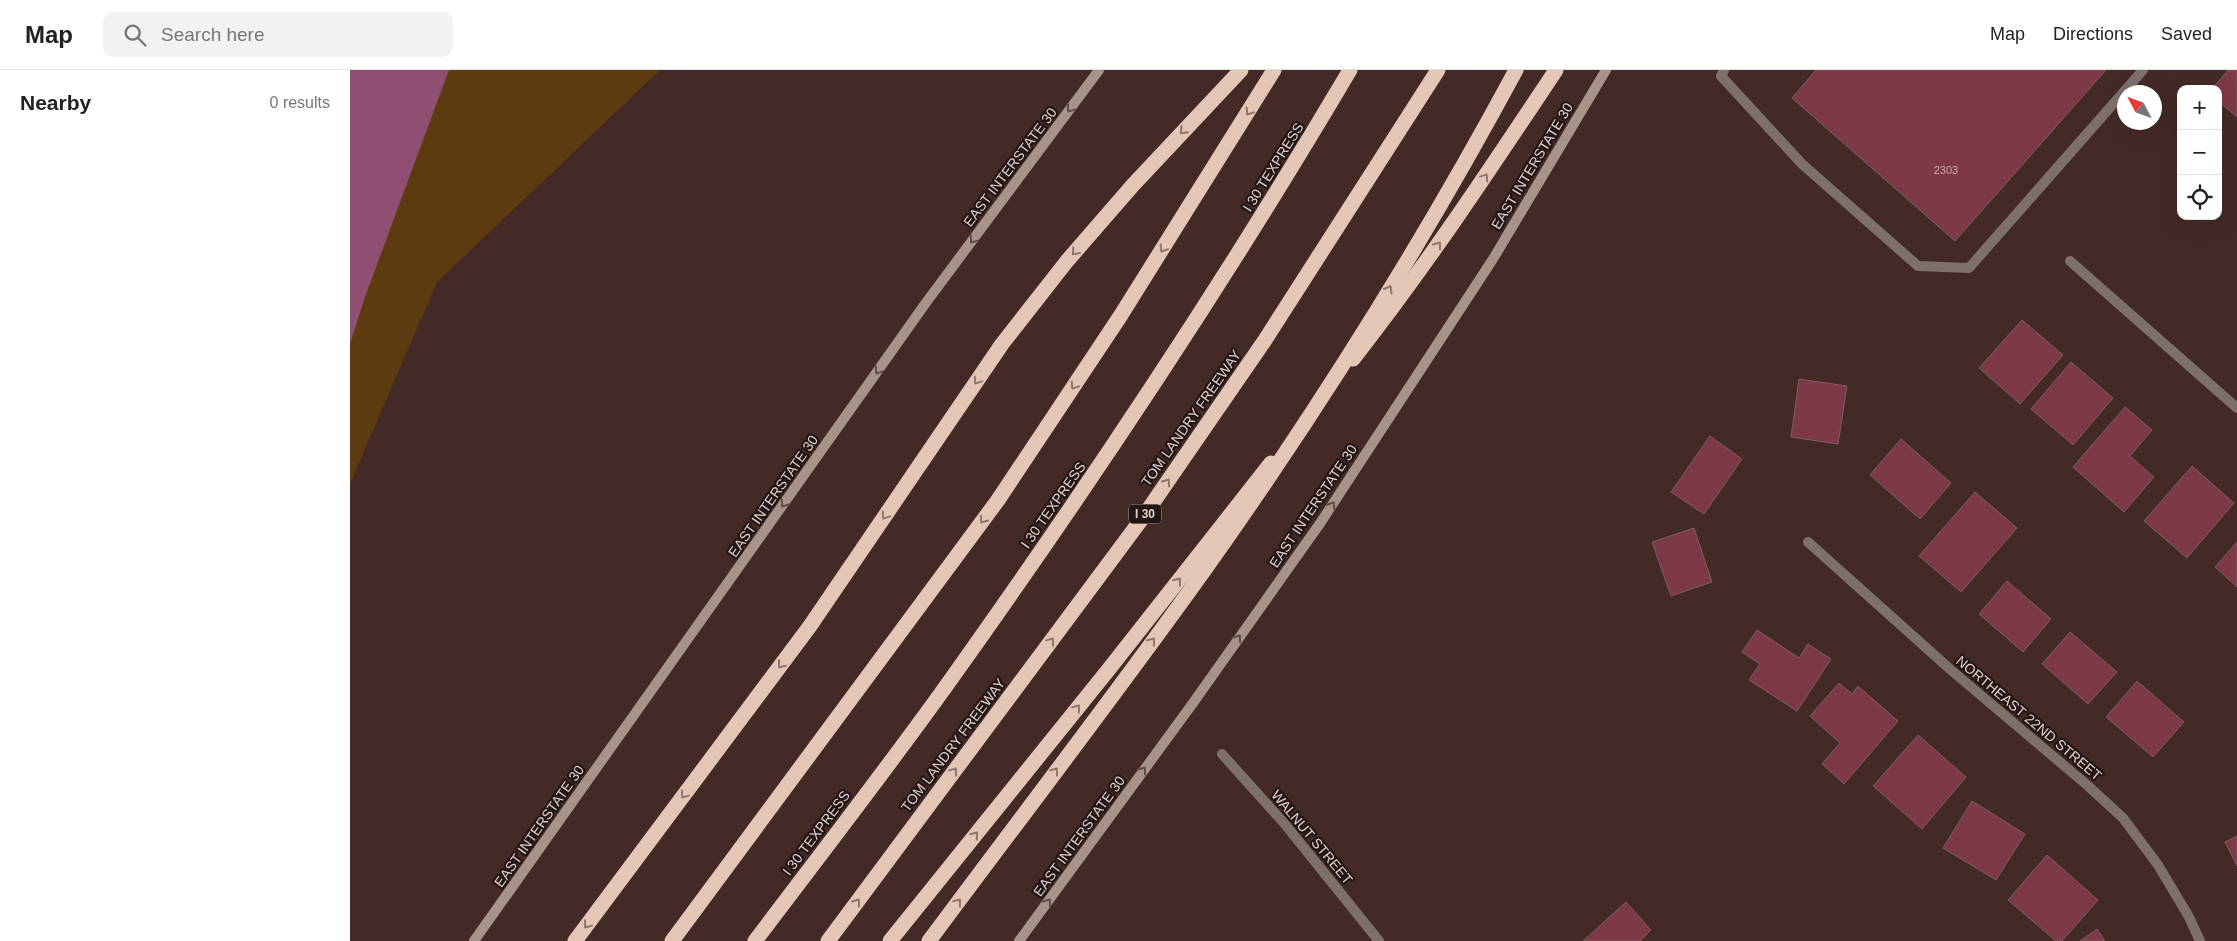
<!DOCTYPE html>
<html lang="en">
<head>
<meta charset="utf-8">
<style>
  :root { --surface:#fff; --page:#f2f2f2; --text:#222; --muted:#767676; --line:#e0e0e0 }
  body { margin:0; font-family:Helvetica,sans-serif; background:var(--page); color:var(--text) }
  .controls { position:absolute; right:15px; top:15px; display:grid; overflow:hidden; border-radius:10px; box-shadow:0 5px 20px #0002 }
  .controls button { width:45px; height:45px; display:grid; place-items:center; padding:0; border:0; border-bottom:1px solid var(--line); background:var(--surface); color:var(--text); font:25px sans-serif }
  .compass { position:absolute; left:1767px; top:15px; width:45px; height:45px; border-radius:50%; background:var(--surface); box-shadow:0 5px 20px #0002; rotate:311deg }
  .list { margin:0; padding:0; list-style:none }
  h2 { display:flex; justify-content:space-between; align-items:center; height:65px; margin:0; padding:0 20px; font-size:21px }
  h2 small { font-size:16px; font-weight:400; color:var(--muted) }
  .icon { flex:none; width:28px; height:28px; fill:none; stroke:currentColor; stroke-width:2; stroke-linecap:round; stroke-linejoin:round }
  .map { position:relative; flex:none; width:1887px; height:871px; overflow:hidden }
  header { display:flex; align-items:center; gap:30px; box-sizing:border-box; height:70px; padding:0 25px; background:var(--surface); border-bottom:1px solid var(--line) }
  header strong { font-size:24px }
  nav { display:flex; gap:28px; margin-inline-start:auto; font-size:18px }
  .search { width:350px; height:45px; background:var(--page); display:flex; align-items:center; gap:12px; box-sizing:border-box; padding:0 18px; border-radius:10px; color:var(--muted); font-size:19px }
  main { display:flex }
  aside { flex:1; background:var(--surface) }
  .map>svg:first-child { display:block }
</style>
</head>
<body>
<header>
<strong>Map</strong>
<div class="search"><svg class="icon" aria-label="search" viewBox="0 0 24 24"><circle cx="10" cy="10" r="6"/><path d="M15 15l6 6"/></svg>Search here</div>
<nav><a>Map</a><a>Directions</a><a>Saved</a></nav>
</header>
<main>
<aside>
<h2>Nearby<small>0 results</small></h2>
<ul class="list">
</ul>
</aside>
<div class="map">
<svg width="1887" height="871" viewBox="0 0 1887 871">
  <rect width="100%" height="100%" fill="#442a26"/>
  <path fill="#5d3b10" d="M 0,0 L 310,0 L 87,212 L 0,414 Z"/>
  <path fill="#8f4f73" d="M 0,0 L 99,0 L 15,227 L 0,274 Z"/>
  <path fill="#7e3949" stroke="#7c5d62" d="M 1466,0 L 1756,0 L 1605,171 L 1442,28 Z
    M 1878,0 L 1887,0 L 1887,47 L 1868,31 L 1868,19 L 1862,19 Z
    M 1672,250 L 1713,285 L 1670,334 L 1629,298 Z
    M 1721,292 L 1763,328 L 1723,375 L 1681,339 Z
    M 1449,309 L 1497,316 L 1488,374 L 1441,367 Z
    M 1775,337 L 1802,360 L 1780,386 L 1804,407 L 1774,442 L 1723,397 Z
    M 1360,366 L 1392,389 L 1354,444 L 1321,422 Z
    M 1551,369 L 1601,413 L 1570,449 L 1520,405 Z
    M 1842,396 L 1884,433 L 1837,488 L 1794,451 Z
    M 1625,422 L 1667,458 L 1611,522 L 1569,486 Z
    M 1344,458 L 1362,512 L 1321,526 L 1302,472 Z
    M 1887,472 L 1887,517 L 1865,497 Z
    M 1657,511 L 1701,549 L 1673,582 L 1629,544 Z
    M 1407,560 L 1449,588 L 1458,574 L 1481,589 L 1447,641 L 1399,610 L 1410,594 L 1392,582 Z
    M 1720,562 L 1767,602 L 1738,634 L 1692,594 Z
    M 1787,611 L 1834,652 L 1803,687 L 1756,647 Z
    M 1489,613 L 1502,624 L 1508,616 L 1548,651 L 1494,714 L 1472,694 L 1490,673 L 1460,646 Z
    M 1568,665 L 1616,707 L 1572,759 L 1523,716 Z
    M 1622,731 L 1675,764 L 1646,810 L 1593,778 Z
    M 1887,766 L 1887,796 L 1875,772 Z
    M 1697,785 L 1748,830 L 1712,871 L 1706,871 L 1658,830 Z
    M 1276,832 L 1301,860 L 1290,871 L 1233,871 Z
    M 1747,859 L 1755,871 L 1730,871 Z"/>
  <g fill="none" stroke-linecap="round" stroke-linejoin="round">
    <path stroke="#7d706a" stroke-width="10" d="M 1374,0 L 1371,6 L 1452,94 L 1568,196 L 1619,198 L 1793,0"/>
    <path stroke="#7d706a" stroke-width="10" d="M 1720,191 L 1887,338
      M 1458,472 L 1601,600 L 1737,715 L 1773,748 L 1808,795 L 1839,847 L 1850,871
      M 872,684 L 934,753 L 1029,871"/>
    <path stroke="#a79389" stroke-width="10" d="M 124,871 L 575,234 L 749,0
      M 669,871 L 843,633 L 971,452 L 1143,189 L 1256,0"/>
    <path stroke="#e4c6b6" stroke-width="15" d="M 1003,289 C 1076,196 1141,98 1206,0
      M 225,871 L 460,556 L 652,274 L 717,191 L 783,115 L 891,0
      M 322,871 L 648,430 L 771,245 L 924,0
      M 405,871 C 470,785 536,700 599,612 C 741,413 876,210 1000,0
      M 478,871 L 791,450 L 915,270 L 1088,0
      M 540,871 L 759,599 L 921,393"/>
    <path stroke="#e4c6b6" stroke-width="15" d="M 579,871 C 671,747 766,624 856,498 C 968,340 1074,171 1166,0"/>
  </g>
  <defs><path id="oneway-chevron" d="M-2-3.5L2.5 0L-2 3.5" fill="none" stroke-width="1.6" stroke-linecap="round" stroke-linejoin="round" transform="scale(1.25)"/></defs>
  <g stroke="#5e4e49">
    <use href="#oneway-chevron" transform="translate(720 39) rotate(127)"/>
    <use href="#oneway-chevron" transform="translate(623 170) rotate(127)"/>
    <use href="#oneway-chevron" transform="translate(528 301) rotate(125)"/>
    <use href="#oneway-chevron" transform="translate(434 434) rotate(125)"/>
    <use href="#oneway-chevron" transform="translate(982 435) rotate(-57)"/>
    <use href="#oneway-chevron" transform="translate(888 568) rotate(-55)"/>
    <use href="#oneway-chevron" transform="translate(793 700) rotate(-54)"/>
    <use href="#oneway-chevron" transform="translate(698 832) rotate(-54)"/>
  </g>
  <g stroke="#8d776d">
    <use href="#oneway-chevron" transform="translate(899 42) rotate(122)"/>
    <use href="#oneway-chevron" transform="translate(833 61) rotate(133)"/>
    <use href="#oneway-chevron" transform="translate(1135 107) rotate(-56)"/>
    <use href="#oneway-chevron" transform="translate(1088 175) rotate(-54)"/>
    <use href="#oneway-chevron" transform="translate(813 179) rotate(122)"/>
    <use href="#oneway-chevron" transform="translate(725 182) rotate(131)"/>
    <use href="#oneway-chevron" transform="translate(1039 219) rotate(-60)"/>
    <use href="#oneway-chevron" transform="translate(627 311) rotate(124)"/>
    <use href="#oneway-chevron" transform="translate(724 316) rotate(124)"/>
    <use href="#oneway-chevron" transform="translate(817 412) rotate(-55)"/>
    <use href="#oneway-chevron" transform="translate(535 446) rotate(124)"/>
    <use href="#oneway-chevron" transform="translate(633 450) rotate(126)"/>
    <use href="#oneway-chevron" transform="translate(828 511) rotate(-52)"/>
    <use href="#oneway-chevron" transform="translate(701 571) rotate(-53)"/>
    <use href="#oneway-chevron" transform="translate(802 571) rotate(-53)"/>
    <use href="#oneway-chevron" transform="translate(431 595) rotate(127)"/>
    <use href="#oneway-chevron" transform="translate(727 638) rotate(-51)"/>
    <use href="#oneway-chevron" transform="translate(604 701) rotate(-53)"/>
    <use href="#oneway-chevron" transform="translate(705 701) rotate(-53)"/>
    <use href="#oneway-chevron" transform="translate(334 725) rotate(127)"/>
    <use href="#oneway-chevron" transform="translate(625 765) rotate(-51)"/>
    <use href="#oneway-chevron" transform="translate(507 832) rotate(-54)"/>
    <use href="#oneway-chevron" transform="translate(608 832) rotate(-53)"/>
    <use href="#oneway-chevron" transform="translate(237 855) rotate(127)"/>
  </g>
  <g text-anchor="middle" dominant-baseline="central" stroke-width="4.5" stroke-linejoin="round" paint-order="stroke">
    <g font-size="11" fill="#c8a9ab">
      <text x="1596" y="100">2303</text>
    </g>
    <rect fill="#221614" stroke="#a89795" stroke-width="1" x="779" y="434.5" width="32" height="19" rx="4"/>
    <g font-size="12" font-weight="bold" fill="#e1cecc">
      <text x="795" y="444">I 30</text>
    </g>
    <g font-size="14" fill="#e1cecc" stroke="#221614">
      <text transform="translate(1182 96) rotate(-59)">EAST INTERSTATE 30</text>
      <text transform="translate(660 97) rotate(-53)">EAST INTERSTATE 30</text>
      <text transform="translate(923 97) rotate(-58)">I 30 TEXPRESS</text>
      <text transform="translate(841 348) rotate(-55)">TOM LANDRY FREEWAY</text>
      <text transform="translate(423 426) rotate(-55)">EAST INTERSTATE 30</text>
      <text transform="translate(703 435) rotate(-55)">I 30 TEXPRESS</text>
      <text transform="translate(963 436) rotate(-56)">EAST INTERSTATE 30</text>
      <text transform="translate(1679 648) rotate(40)">NORTHEAST 22ND STREET</text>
      <text transform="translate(603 675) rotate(-53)">TOM LANDRY FREEWAY</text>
      <text transform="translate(189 756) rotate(-55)">EAST INTERSTATE 30</text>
      <text transform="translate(466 763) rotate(-53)">I 30 TEXPRESS</text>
      <text transform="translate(729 766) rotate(-54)">EAST INTERSTATE 30</text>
      <text transform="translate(962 767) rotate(50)">WALNUT STREET</text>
    </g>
  </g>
</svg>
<div class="controls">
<button>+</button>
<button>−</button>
<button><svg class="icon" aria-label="locate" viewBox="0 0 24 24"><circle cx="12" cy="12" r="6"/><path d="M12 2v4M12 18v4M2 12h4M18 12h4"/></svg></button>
</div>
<svg class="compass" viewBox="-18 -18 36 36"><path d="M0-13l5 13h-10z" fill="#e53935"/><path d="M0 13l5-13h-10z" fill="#767676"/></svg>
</div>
</main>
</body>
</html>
